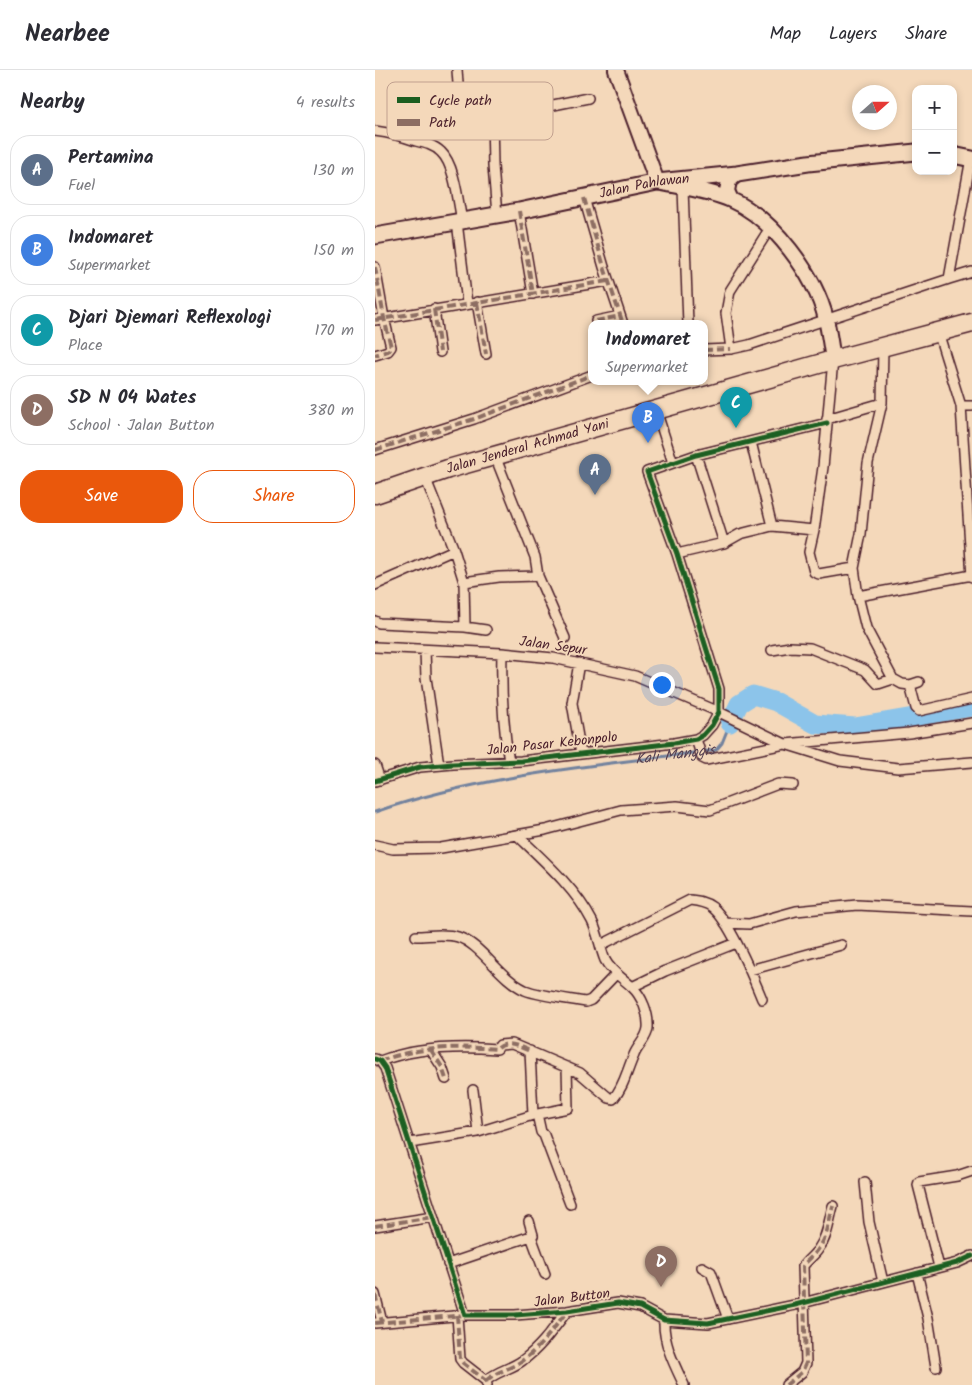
<!DOCTYPE html>
<html lang="en">
<head>
<meta charset="utf-8">
<style>
  :root { --surface:#fff; --page:#f2f2f3; --text:#2b2b33; --muted:#7c7c81; --line:#e1e1e2; --accent:#ea580c }
  body { margin:0; font-family:Kalam,sans-serif; background:var(--page); color:var(--text) }
  .controls { position:absolute; right:15px; top:15px; display:grid; overflow:hidden; border-radius:10px; box-shadow:0 2px 8px #0003 }
  .controls button { width:45px; height:45px; display:grid; place-items:center; padding:0; border:0; border-bottom:1px solid var(--line); background:var(--surface); color:var(--text); font:25px sans-serif }
  .compass { position:absolute; left:477px; top:15px; width:45px; height:45px; border-radius:50%; background:var(--surface); box-shadow:0 2px 8px #0003; rotate:69deg }
  .you { position:absolute; left:286px; top:614px; width:18px; height:18px; margin:-12px; border:4px solid #fff; border-radius:50%; background:#1a73e8; box-shadow:0 0 0 8px #1a73e833 }
  .badge { display:grid; place-items:center; width:32px; height:32px; border-radius:50%; background:var(--accent); color:#fff; font-size:16px; font-weight:700 }
  .pin { position:absolute; translate:-50% -41px; filter:drop-shadow(0 1px 2px #0008) }
  .pin::after { content:''; position:absolute; top:26px; width:18px; height:15px; background:inherit; clip-path:polygon(0 0,100% 0,50% 100%) }
  .popup { position:absolute; left:213px; top:250px; width:120px; height:65px; box-sizing:border-box; display:grid; place-content:center; border-radius:10px; background:var(--surface); filter:drop-shadow(0 1px 4px #0005); font-size:16px; white-space:nowrap; color:var(--muted) }
  .popup b { font-size:19px; color:var(--text) }
  .popup::after { content:''; position:absolute; left:50%; top:100%; margin-left:-10px; border:10px solid transparent; border-top-color:var(--surface) }
  .list { margin:0; padding:0; list-style:none }
  h2 { display:flex; justify-content:space-between; align-items:center; height:65px; margin:0; padding:0 20px; font-size:21px }
  h2 small { font-size:16px; font-weight:400; color:var(--muted) }
  .list li { display:grid; grid-template-columns:32px 1fr auto; gap:15px; align-items:center; box-sizing:border-box; height:70px; margin:0 10px 10px; padding:0 10px; border:1px solid var(--line); border-radius:20px }
  .list b { display:block; font-size:19px; white-space:nowrap }
  .list p { margin:0; font-size:16px; white-space:nowrap; color:var(--muted) }
  .list em { font-size:16px; font-style:normal; color:var(--muted) }
  .actions { display:flex; gap:10px; padding:15px 20px }
  .actions a { flex:1; padding:11px 0; border:1px solid var(--accent); border-radius:20px; text-align:center; font-size:18px; color:var(--accent) }
  .actions .main { background:var(--accent); color:#fff }
  .map { position:relative; flex:none; width:597px; height:1315px; overflow:hidden }
  header { display:flex; align-items:center; gap:30px; box-sizing:border-box; height:70px; padding:0 25px; background:var(--surface); border-bottom:1px solid var(--line) }
  header strong { font-size:24px }
  nav { display:flex; gap:28px; margin-inline-start:auto; font-size:18px }
  main { display:flex }
  aside { flex:1; background:var(--surface) }
  .map>svg:first-child { display:block }
</style>
</head>
<body>
<header>
<strong>Nearbee</strong>
<nav><a>Map</a><a>Layers</a><a>Share</a></nav>
</header>
<main>
<aside>
<h2>Nearby<small>4 results</small></h2>
<ul class="list">
<li><span class="badge" style="background:#5c6f8a">A</span><div><b>Pertamina</b><p>Fuel</p></div><em>130 m</em></li>
<li><span class="badge" style="background:#3f7fe0">B</span><div><b>Indomaret</b><p>Supermarket</p></div><em>150 m</em></li>
<li><span class="badge" style="background:#0f9aa8">C</span><div><b>Djari Djemari Reflexologi</b><p>Place</p></div><em>170 m</em></li>
<li><span class="badge" style="background:#8d6e63">D</span><div><b>SD N 04 Wates</b><p>School · Jalan Button</p></div><em>380 m</em></li>
</ul>
<div class="actions"><a class="main">Save</a><a>Share</a></div>
</aside>
<div class="map">
<svg width="597" height="1315" viewBox="0 0 597 1315">
  <rect width="100%" height="100%" fill="#f4d8ba"/>
  <filter id="ink" filterUnits="userSpaceOnUse"><feTurbulence type="fractalNoise" baseFrequency=".02" numOctaves="2"/><feDisplacementMap in="SourceGraphic" scale="10" xChannelSelector="R" yChannelSelector="G"/><feConvolveMatrix kernelMatrix="1 2 1 2 8 2 1 2 1" color-interpolation-filters="sRGB"/></filter>
  <g filter="url(#ink)">
    <g fill="none" stroke-linecap="round" stroke-linejoin="round">
      <path stroke="#72829e" stroke-width="3" id="s1" d="M 0,742 C 110,704 227,695 341,680 L 347,673 L 355,653"/>
      <path stroke="#8cc4ea" stroke-width="19" d="M 355,653 L 364,634 L 378,625 L 401,632 L 440,654 L 480,657 L 597,637"/>
      <defs>
        <path id="street" d="M 82,0 L 85,41 L 90,47 L 134,44 L 213,28
          M 117,46 L 118,96 L 122,145
          M 0,61 C 15,63 27,66 41,71 C 50,73 59,75 66,82 C 80,95 83,132 87,151
          M 308,118 L 313,254
          M 209,128 L 229,197 L 248,254
          M 144,141 L 158,224
          M 82,152 L 92,233
          M 0,197 L 9,248 L 16,277 L 13,281 L 0,285
          M 574,209 L 597,202
          M 102,232 L 111,284
          M 59,239 L 65,282
          M 0,250 L 233,211
          M 221,251 L 245,246
          M 563,262 L 586,336 L 597,507
          M 508,277 L 507,333 L 493,393 L 486,464 L 479,498 L 483,526 L 491,558 L 518,609 L 527,614 L 535,615 L 544,612
          M 356,279 L 351,243 L 355,221 L 395,158
          M 329,280 L 356,279 L 374,275 L 574,209 L 596,88
          M 586,336 L 597,336
          M 281,340 L 298,393
          M 452,349 L 507,333
          M 376,372 L 397,456
          M 0,380 L 99,349 L 217,305
          M 321,385 L 349,473
          M 120,386 L 160,487 L 163,506 L 190,568
          M 439,460 L 434,482 L 439,502 L 444,504 L 479,498
          M 302,484 L 349,473 L 365,464 L 397,456 L 439,460 L 448,397 L 458,290
          M 89,512 L 124,507 L 163,506
          M 0,515 L 79,480
          M 483,526 L 597,505
          M 0,551 L 4,553 L 90,557 L 89,512 L 79,480 L 50,407
          M 90,557 L 111,560
          M 0,577 L 127,583 L 178,588 L 260,606 L 344,642 L 410,674 L 465,691 L 523,698 L 597,692
          M 50,580 L 51,608 L 64,695
          M 397,580 L 415,577 L 435,578 L 490,600 L 503,614 L 518,609
          M 127,583 C 126,620 128,655 134,692
          M 204,593 L 197,633 L 206,684
          M 535,615 L 541,638 L 544,641 L 597,629
          M 321,669 L 327,688 L 331,690 L 410,674 L 534,663 L 597,653
          M 0,695 L 5,710
          M 0,711 L 45,697 L 78,694 L 146,691 L 299,673 L 321,669 L 328,665 L 337,655 L 344,642 L 344,619 L 302,484 L 272,402 L 321,385 L 452,353
          M 0,775 L 18,779 L 66,778 L 170,760 L 246,740 L 302,736 L 335,740 L 403,714 L 418,715
          M 350,853 L 374,854 L 421,841 L 482,835 L 597,841
          M 41,866 C 54,866 70,863 83,867 C 106,874 124,908 150,920 C 165,926 194,929 211,932 L 216,930 L 241,904
          M 226,875 L 315,830 C 323,831 331,832 337,837 C 355,851 378,907 387,929
          M 375,900 L 466,875
          M 257,917 L 290,901 L 361,873
          M 56,980 L 67,997 L 71,1009
          M 0,989 L 5,991 L 10,998 L 90,1245 L 140,1245 L 192,1241 L 243,1233 L 265,1237 L 289,1250 L 333,1253 L 420,1235 L 582,1193 L 597,1186
          M 5,991 C 42,977 83,976 122,979 L 125,975 L 137,974 L 205,1003 L 234,1028 L 238,1029 C 249,1017 252,1000 259,985 C 262,976 272,969 273,958 C 274,944 267,926 257,917 C 248,908 236,902 230,890 C 225,878 223,863 217,851 C 200,818 168,790 142,765
          M 98,1020 L 103,1062
          M 162,1044 L 166,1062 L 169,1065 L 195,1134
          M 158,1045 L 193,1038 L 192,997
          M 35,1073 L 103,1062 L 158,1045 L 155,981
          M 490,1112 L 494,1152 L 508,1212
          M 154,1151 L 158,1165 L 156,1166
          M 0,1156 L 58,1147
          M 73,1194 L 156,1166 L 170,1204
          M 327,1197 L 336,1202 L 353,1249
          M 564,1197 L 543,1115 L 544,1112 L 582,1106 L 597,1101
          M 542,1203 L 553,1248 L 561,1297
          M 0,1224 L 7,1252
          M 82,1245 L 85,1289 L 88,1293 L 111,1311 L 112,1315
          M 289,1250 C 288,1273 299,1294 309,1315
          M 0,1253 L 90,1245
          M 111,1311 C 121,1301 137,1299 148,1290 C 166,1277 179,1258 192,1241
          M 411,1315 L 427,1302 L 431,1293 L 428,1196 C 433,1189 440,1185 444,1178 C 453,1166 454,1150 458,1136"/>
        <path id="secondary" d="M 241,0 L 282,112 C 306,117 333,120 356,130 C 398,148 440,205 451,249 C 454,262 456,277 458,290
          M 356,130 L 352,121 L 354,111 L 362,104"/>
        <g id="primary">
          <path d="M 578,85 L 597,89"/>
          <path id="s2" d="M 0,166 L 144,141 L 282,112 L 362,104 L 433,93 L 541,82"/>
        </g>
        <g id="highway">
          <path id="s3" d="M 0,424 L 73,399 L 458,290 L 597,253"/>
        </g>
      </defs>
      <use href="#street" stroke="#4a1f2b" stroke-width="12"/>
      <use href="#secondary" stroke="#4a1f2b" stroke-width="18"/>
      <use href="#primary" stroke="#4a1f2b" stroke-width="19"/>
      <use href="#highway" stroke="#4a1f2b" stroke-width="21"/>
      <use href="#street" stroke="#f4d8ba" stroke-width="9"/>
      <use href="#secondary" stroke="#f4d8ba" stroke-width="14"/>
      <use href="#primary" stroke="#f4d8ba" stroke-width="15"/>
      <use href="#highway" stroke="#f4d8ba" stroke-width="18"/>
      <path stroke="#8d6e63" stroke-width="4" stroke-dasharray="8 4" stroke-linecap="butt" d="M 209,128 L 229,197 L 248,254
        M 144,141 L 158,224
        M 0,197 L 9,248 L 16,277 L 13,281 L 0,285
        M 102,232 L 111,284
        M 59,239 L 65,282
        M 0,250 L 233,211
        M 221,251 L 245,246
        M 329,280 L 356,279
        M 0,380 L 99,349 L 217,305
        M 56,980 L 67,997 L 71,1009
        M 5,991 C 42,977 83,976 122,979 C 131,969 145,977 155,981
        M 0,1156 L 58,1147
        M 0,1224 L 7,1252
        M 82,1245 L 85,1289 L 88,1293 L 111,1311 L 112,1315
        M 0,1253 L 90,1245
        M 111,1311 C 121,1301 137,1299 148,1290 C 166,1277 179,1258 192,1241
        M 411,1315 L 427,1302 L 431,1293 L 428,1196 C 433,1189 440,1185 444,1178 C 453,1166 454,1150 458,1136"/>
      <defs>
        <path id="cycleway" d="M 0,711 L 45,697 L 78,694 L 146,691 L 299,673 L 321,669 L 328,665 L 337,655 L 344,642 L 344,619 L 302,484 L 272,402 L 321,385 L 452,353
          M 0,989 L 5,991 L 10,998 L 90,1245 L 140,1245 L 192,1241 L 243,1233 L 265,1237 L 289,1250 L 333,1253 L 420,1235 L 582,1193 L 597,1186"/>
      </defs>
      <use href="#cycleway" stroke="#f4d8ba" stroke-width="8"/>
      <use href="#cycleway" stroke="#1b5e20" stroke-width="5"/>
    </g>
  </g>
  <g text-anchor="middle" dominant-baseline="central" stroke-width="4" stroke-linejoin="round" paint-order="stroke">
    <g font-size="14" fill="#4a1f2b" stroke="#f4d8ba">
      <text stroke="none"><textPath href="#s2" startOffset="274">Jalan Pahlawan</textPath></text>
      <text stroke="none"><textPath href="#s3" startOffset="160">Jalan Jenderal Achmad Yani</textPath></text>
      <text transform="translate(178 576) rotate(8)">Jalan Sepur</text>
      <text transform="translate(177 674) rotate(-6)">Jalan Pasar Kebonpolo</text>
      <text transform="translate(197 1228) rotate(-7)">Jalan Button</text>
    </g>
    <g font-size="15" font-style="italic" fill="#574051" stroke="#f4d8ba">
      <text stroke="none"><textPath href="#s1" startOffset="306">Kali Manggis</textPath></text>
    </g>
  </g>
  <rect x="12" y="12" width="166" height="58" rx="8" fill="#f4d8ba" stroke="#c1a08f" stroke-width="1"/>
  <rect x="22" y="27" width="23" height="6" fill="#1b5e20"/>
  <rect x="22" y="49" width="23" height="7" fill="#8d6e63"/>
  <g font-size="14" fill="#4a1f2b">
    <text x="54" y="35">Cycle path</text>
    <text x="54" y="57">Path</text>
  </g>
</svg>
<div class="controls">
<button>+</button>
<button>−</button>
</div>
<svg class="compass" viewBox="-18 -18 36 36"><path d="M0-13l5 13h-10z" fill="#e53935"/><path d="M0 13l5-13h-10z" fill="#7c7c81"/></svg>
<div class="you"></div>
<div class="pin badge" style="left:220px;top:425px;background:#5c6f8a">A</div>
<div class="pin badge" style="left:273px;top:373px;background:#3f7fe0">B</div>
<div class="popup"><b>Indomaret</b>Supermarket</div>
<div class="pin badge" style="left:361px;top:358px;background:#0f9aa8">C</div>
<div class="pin badge" style="left:286px;top:1217px;background:#8d6e63">D</div>
</div>
</main>
</body>
</html>
